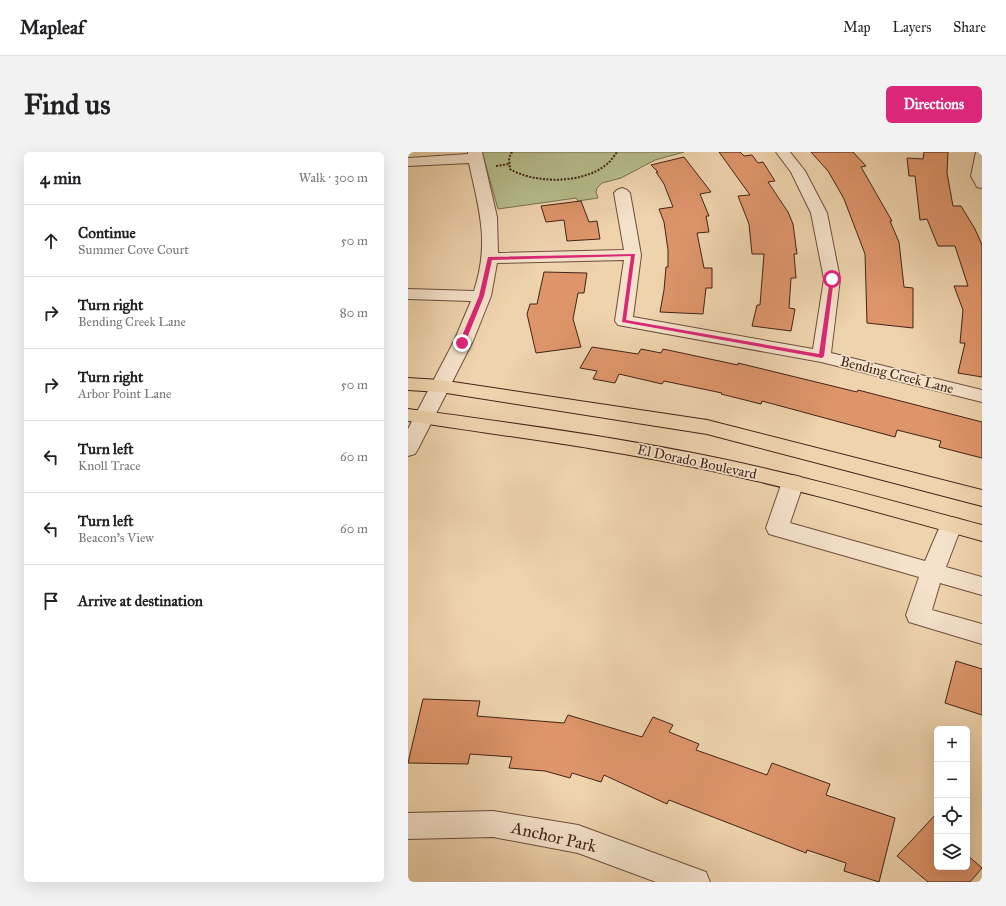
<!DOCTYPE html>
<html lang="en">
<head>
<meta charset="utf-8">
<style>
  :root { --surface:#fff; --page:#f2f2f2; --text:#202124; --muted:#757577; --line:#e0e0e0; --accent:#db2777 }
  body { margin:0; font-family:"IM FELL Great Primer",serif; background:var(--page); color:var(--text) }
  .controls { position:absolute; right:12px; bottom:12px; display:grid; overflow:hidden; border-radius:6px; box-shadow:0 4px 16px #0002 }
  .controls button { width:36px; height:36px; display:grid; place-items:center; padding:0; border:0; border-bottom:1px solid var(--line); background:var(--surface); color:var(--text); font:20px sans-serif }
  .stop { position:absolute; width:12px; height:12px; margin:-9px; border:3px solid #db2777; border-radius:50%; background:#fff }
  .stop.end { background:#db2777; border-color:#fff; box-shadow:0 1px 4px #0008 }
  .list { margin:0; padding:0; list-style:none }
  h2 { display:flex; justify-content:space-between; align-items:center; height:52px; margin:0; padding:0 16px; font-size:17px }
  h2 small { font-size:13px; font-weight:400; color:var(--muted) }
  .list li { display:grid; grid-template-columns:26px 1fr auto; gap:12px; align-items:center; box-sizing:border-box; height:72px; padding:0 16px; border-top:1px solid var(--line) }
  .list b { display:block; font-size:15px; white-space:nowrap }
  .list p { margin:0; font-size:13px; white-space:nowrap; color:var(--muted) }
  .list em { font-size:13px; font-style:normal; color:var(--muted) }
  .icon { flex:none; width:22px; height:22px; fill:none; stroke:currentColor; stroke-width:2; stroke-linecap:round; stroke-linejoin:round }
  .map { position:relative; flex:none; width:574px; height:730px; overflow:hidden; border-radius:6px }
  header { display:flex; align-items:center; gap:24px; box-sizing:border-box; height:56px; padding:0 20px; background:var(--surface); border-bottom:1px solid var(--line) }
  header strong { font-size:19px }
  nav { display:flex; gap:22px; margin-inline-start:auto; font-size:14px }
  .intro { display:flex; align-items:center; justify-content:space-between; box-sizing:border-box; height:96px; padding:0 24px }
  h1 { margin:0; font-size:28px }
  .button { padding:10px 18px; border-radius:6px; background:var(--accent); color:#fff; font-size:14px; font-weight:700 }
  main { display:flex; gap:24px; padding:0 24px }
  aside { flex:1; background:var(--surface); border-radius:6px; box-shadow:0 4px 16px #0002 }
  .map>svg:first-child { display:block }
</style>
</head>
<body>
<header>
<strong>Mapleaf</strong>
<nav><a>Map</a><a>Layers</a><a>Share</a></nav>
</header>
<div class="intro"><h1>Find us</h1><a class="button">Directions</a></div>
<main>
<aside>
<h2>4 min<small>Walk · 300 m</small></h2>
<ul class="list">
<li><svg class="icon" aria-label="ahead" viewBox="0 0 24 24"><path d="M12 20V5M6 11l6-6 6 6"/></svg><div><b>Continue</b><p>Summer Cove Court</p></div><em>50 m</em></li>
<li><svg class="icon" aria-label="right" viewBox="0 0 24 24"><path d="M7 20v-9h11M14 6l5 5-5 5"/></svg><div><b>Turn right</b><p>Bending Creek Lane</p></div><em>80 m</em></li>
<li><svg class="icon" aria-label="right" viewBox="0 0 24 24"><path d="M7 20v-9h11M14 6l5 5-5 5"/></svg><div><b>Turn right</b><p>Arbor Point Lane</p></div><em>50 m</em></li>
<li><svg class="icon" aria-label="left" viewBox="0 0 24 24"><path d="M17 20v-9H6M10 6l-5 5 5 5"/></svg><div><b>Turn left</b><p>Knoll Trace</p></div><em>60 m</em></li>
<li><svg class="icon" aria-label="left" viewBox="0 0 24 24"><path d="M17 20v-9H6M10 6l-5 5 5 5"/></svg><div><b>Turn left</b><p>Beacon's View</p></div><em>60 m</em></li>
<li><svg class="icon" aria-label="arrive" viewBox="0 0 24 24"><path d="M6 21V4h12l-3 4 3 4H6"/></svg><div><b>Arrive at destination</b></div></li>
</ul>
</aside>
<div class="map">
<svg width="574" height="730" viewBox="0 0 574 730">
  <rect width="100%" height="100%" fill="#eed3ad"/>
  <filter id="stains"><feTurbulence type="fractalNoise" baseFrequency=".005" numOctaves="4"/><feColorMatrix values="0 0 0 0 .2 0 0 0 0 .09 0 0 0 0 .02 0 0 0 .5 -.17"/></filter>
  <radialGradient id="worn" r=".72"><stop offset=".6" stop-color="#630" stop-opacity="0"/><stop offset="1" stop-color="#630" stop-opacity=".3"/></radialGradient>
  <path fill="#b6bd8c" stroke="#7c7052" d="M 74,0 L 276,0 L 247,8 L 213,26 L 194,31 L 189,36 L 188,40 L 190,46 L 170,49 L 168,46 L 90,57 Z"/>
  <path fill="#de956a" stroke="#432317" d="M 311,0 L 332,0 L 336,4 L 344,3 L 350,11 L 355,10 L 367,29 L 360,30 L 380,60 L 385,72 L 389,102 L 386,102 L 388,126 L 383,126 L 381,156 L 387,157 L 383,179 L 344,174 L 349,153 L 352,153 L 356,102 L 344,102 L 341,72 L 330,44 L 342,43 Z
    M 403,0 L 445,0 L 458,14 L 453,15 L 484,69 L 482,69 L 491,90 L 496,135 L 505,136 L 505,176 L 459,171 L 457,102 L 436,47 L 427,31 L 420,19 Z
    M 516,0 L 540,0 L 539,21 L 545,54 L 553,54 L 567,77 L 574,93 L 574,225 L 550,221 L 557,191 L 552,191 L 555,158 L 546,134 L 560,134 L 547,94 L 530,94 L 519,67 L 512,68 L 507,24 L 501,24 L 499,6 L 515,7 Z
    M 276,5 L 303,40 L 292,42 L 301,64 L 298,64 L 301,80 L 289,81 L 296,116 L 304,116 L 304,136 L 298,136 L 295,162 L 252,160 L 256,138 L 258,115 L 260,115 L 260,98 L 256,70 L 251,57 L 265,55 L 256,32 L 248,20 L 250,20 L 243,13 Z
    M 173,49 L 181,70 L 189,69 L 192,87 L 159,89 L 156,68 L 138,70 L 133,54 Z
    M 136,120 L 179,121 L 176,141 L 170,141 L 165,167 L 173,195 L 128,201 L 119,162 L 122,152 L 129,152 Z
    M 184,195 L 230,202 L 233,197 L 253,201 L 255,197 L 330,213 L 330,211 L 449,240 L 450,238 L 574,270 L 574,306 L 531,295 L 533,289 L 489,278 L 487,285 L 354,249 L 353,252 L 313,242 L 314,241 L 256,229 L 254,232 L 211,222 L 207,231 L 185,227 L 189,219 L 172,216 Z
    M 548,509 L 574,517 L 574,563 L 537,551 Z
    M 15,547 L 72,549 L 69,564 L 156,571 L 160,563 L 234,585 L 245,565 L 265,573 L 261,580 L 291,592 L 288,598 L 359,623 L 364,611 L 422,632 L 418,643 L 487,666 L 471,730 L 436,719 L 438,711 L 399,698 L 398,701 L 261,648 L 259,652 L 196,623 L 193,630 L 164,621 L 162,626 L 137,619 L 101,616 L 104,605 L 62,602 L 60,612 L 0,611 Z
    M 529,661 L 529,715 L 559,715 L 559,703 L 574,716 L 562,730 L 520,730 L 489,704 Z"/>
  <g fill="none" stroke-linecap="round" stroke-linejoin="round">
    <defs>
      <path id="minor" d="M 60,0 L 74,0 L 89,65 L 90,101 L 216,98 L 206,41 L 209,38 L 214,36 L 219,38 L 222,41 L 233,103 L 225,165 L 405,197 L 416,127 L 403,61 L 383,20 L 368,0 L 382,0 L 397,19 L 419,61 L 432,127 L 423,201 L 574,238 L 574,250 L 413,210 L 210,173 L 207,169 L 216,108 L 89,111 L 83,144 L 65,189 L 10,297 L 7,302 L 0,304 L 0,277 L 46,189 L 63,149 L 0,147 L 0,137 L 66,139 C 82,90 71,58 61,11 L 0,14 L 0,6 L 60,2 Z
        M 568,0 L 574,0 L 574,36 L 569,35 L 563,24 Z
        M 385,323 L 393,325 L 396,330 L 382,371 L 517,409 L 535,367 L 543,365 L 551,367 L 554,373 L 538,415 L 574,425 L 574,443 L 532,431 L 524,458 L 574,472 L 574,492 L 501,470 L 498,463 L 511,425 L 361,382 L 358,376 L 374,330 L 377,325 Z
        M 85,659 L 170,673 L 298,720 L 302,730 L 248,730 L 170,701 L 85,685 L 0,687 L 0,661 Z"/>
      <path id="major" d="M 0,226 L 32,228 L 299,268 L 574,338 L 574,354 L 299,282 L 32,240 L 0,238 Z
        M 0,257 C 97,270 194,283 290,302 C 386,321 480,348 574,373 L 574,389 C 480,363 386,336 290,316 C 194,296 97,284 0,269 Z"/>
    </defs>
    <use href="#minor" stroke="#6e4f3c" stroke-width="2"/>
    <use href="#major" stroke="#432317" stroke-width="2"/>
    <path stroke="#432317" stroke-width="2" stroke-dasharray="2 1.5" stroke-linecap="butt" d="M 104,0 L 101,6 L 102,17 C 127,32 176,32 199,12 C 203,9 206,4 209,0
      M 88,14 L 101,12"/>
    <use href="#minor" fill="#f4e2ca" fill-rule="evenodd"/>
    <use href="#major" fill="#eed3ad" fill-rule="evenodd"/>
  </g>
  <path fill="#db2777" d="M 227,102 L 218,168 L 411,202 L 422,127 L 426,126 L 416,204 L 414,206 L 214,170 L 223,104 L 84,108 L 76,144 L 57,191 L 54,192 L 51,191 L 71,144 L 80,105 Z"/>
  <g text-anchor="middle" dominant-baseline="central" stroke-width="3.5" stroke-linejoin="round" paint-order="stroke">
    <g font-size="14" fill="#432317" stroke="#f4e2ca">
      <text transform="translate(489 223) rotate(14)">Bending Creek Lane</text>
      <text transform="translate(289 310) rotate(12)">El Dorado Boulevard</text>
    </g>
    <g font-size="17" fill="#432317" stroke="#f4e2ca">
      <text transform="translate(146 685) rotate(13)">Anchor Park</text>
    </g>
  </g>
  <rect width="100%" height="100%" filter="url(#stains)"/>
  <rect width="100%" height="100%" fill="url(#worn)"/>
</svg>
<div class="controls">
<button>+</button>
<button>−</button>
<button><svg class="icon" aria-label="locate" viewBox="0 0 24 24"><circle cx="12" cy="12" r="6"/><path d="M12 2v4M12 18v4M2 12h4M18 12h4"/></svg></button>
<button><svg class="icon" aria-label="layers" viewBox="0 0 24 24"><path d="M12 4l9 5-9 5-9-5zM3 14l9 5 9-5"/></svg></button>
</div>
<div class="stop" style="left:424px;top:127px"></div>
<div class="stop end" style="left:54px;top:191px"></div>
</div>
</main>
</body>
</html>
